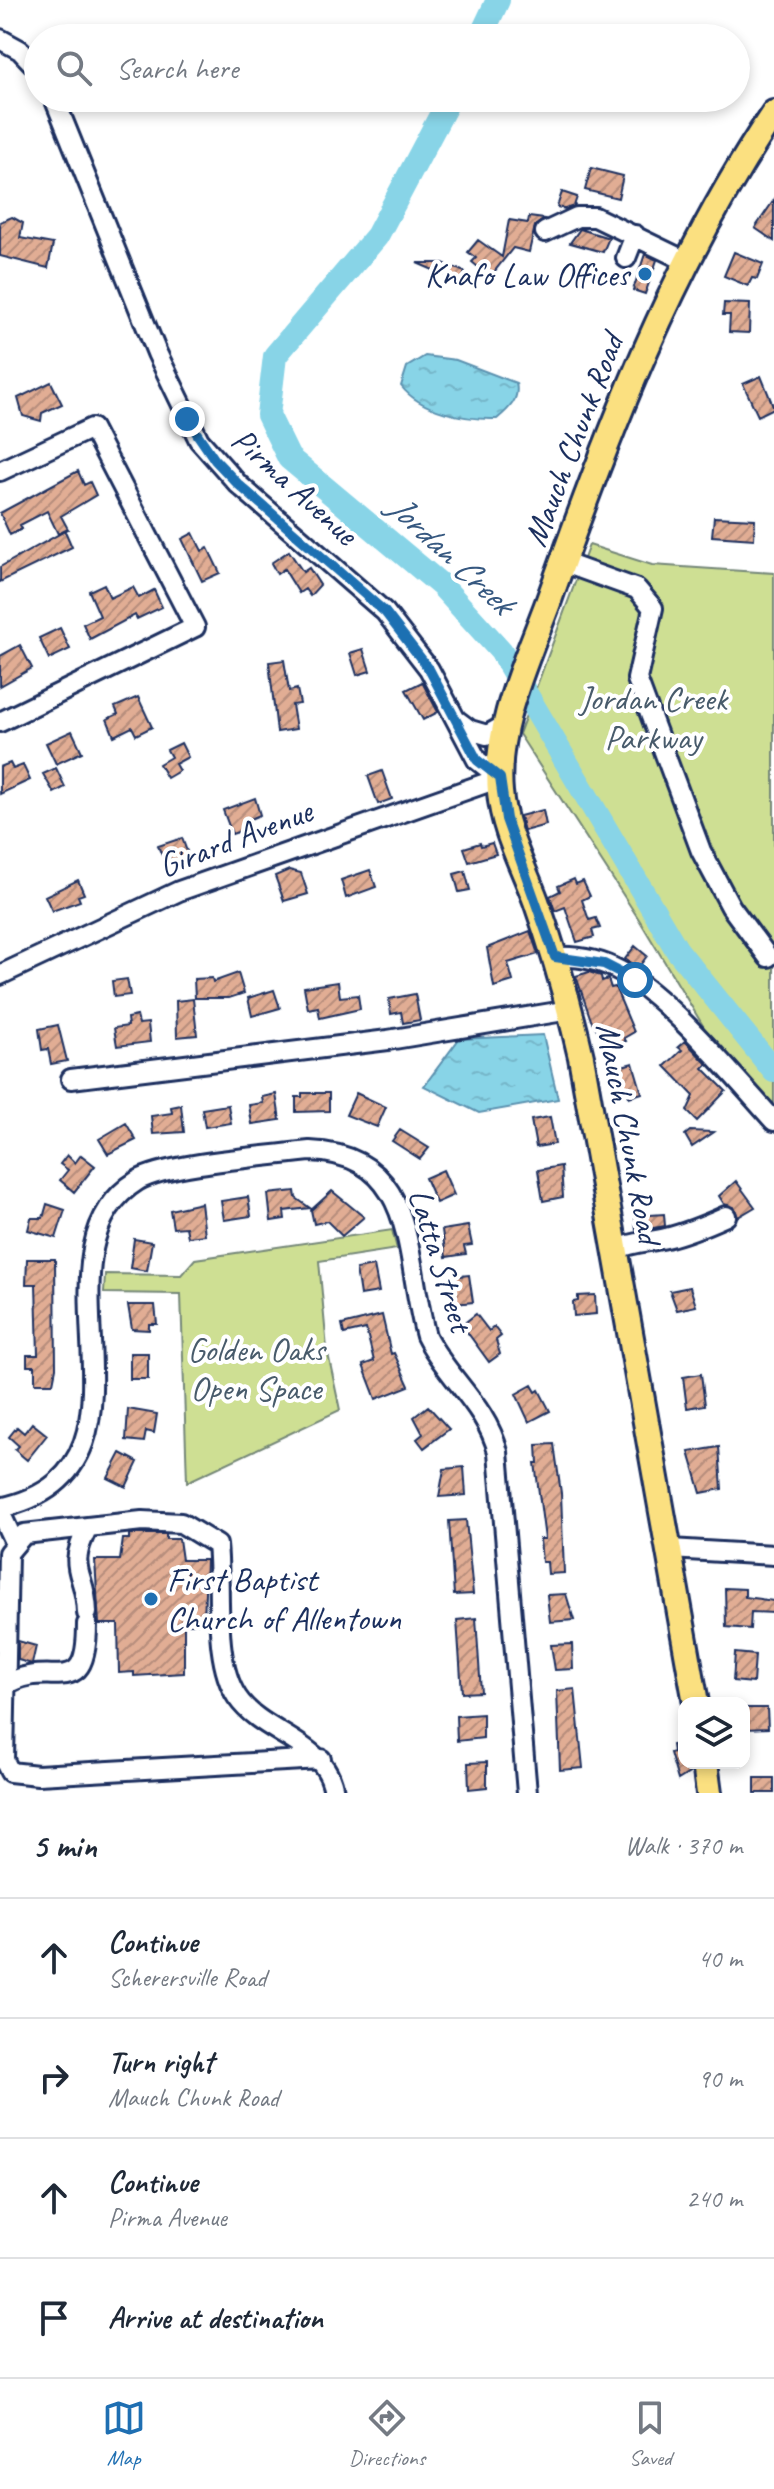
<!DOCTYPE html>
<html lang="en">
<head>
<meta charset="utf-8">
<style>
  :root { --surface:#fff; --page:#f6f6f7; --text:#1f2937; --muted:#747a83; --line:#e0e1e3; --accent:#1f6fb2 }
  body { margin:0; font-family:Caveat,sans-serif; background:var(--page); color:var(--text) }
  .controls { position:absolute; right:24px; bottom:24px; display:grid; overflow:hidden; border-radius:16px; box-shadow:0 4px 12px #0003 }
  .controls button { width:72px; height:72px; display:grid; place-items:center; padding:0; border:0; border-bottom:2px solid var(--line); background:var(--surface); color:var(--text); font:40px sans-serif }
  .stop { position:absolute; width:24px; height:24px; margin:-18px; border:6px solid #1f6fb2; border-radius:50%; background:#fff }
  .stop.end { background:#1f6fb2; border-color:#fff; box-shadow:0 2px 8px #0008 }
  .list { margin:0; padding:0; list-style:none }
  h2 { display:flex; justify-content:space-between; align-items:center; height:104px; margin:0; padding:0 32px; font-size:34px }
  h2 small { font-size:26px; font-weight:400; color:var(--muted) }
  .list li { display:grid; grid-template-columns:52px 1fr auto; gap:24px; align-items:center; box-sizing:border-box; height:120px; padding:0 32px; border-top:2px solid var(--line) }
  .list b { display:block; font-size:30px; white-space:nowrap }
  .list p { margin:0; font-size:26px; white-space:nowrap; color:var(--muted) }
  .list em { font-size:26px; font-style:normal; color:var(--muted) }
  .icon { flex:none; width:44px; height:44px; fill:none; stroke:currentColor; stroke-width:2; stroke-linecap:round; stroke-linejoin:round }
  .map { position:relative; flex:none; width:774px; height:1793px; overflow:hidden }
  .search { position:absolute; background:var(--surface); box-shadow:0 4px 12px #0003; left:24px; right:24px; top:24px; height:88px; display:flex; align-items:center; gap:20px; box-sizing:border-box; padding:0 28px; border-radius:44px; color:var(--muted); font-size:30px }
  .sheet { height:584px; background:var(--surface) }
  nav { display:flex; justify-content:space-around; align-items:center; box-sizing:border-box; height:112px; border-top:2px solid var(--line); background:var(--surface); font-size:22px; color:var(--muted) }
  nav a { display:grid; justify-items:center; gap:4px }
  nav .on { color:var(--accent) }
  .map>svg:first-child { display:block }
</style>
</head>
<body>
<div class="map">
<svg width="774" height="1793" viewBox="0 0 774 1793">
  <defs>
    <pattern id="water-ripples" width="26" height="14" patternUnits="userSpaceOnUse" patternTransform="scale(2)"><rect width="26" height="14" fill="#88d4e7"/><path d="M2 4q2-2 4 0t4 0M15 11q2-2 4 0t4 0" fill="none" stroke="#75b6c9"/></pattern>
    <pattern id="building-hatch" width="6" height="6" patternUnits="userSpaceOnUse" patternTransform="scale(2)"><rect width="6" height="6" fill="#e1ad94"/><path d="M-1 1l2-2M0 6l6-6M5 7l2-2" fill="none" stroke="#b68d7c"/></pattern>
  </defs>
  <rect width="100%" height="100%" fill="#fff"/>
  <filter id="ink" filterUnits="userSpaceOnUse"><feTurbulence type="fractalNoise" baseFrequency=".0125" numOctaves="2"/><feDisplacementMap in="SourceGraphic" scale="16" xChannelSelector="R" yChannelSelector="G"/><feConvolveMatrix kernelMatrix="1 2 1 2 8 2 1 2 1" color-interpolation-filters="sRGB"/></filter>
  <g filter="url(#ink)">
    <path fill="#cedf93" stroke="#748778" stroke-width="2" d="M 589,545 L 652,565 L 774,573 L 774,1105 L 705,1029 L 640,921 L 519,734 Z
      M 392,1230 L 397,1249 L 319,1261 L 327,1349 L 340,1410 L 187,1482 L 181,1294 L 104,1293 L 105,1274 L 181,1275 L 195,1259 Z"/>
    <path fill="url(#water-ripples)" stroke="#5c92b0" stroke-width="2" d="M 425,356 L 456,360 L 516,383 C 520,399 509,409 497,419 C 466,420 421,412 401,386 L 407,367 Z
      M 543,1035 L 558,1099 L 479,1113 L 424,1086 L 459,1039 Z"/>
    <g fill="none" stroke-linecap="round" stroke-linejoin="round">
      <path stroke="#88d4e7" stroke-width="24" d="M 480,38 L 498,0
        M 450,98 L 377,236 L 275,356 L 268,415 L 289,458 L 441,585 L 501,651 L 677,950 L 774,1071"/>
    </g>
    <path fill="url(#building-hatch)" stroke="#1b2f5e" stroke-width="2" d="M 591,168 L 623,176 L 618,198 L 585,190 Z
      M 562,192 L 577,197 L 574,206 L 565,209 L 557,207 Z
      M 774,200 L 774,241 L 755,228 Z
      M 12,217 L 23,223 L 20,238 L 53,244 L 48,268 L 0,256 L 0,222 Z
      M 529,217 L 544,219 L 535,226 L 529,252 L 513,248 L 490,277 L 472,262 L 476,258 L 468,252 L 478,240 L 502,257 L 509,220 L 528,223 Z
      M 580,229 L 609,238 L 603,252 L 570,243 Z
      M 734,252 L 763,264 L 757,279 L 752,278 L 748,286 L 724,276 Z
      M 645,254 L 657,260 L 645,294 L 633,290 Z
      M 417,263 L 443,263 L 465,272 L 461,282 Z
      M 724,303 L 750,304 L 749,333 L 729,332 L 730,315 L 723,315 Z
      M 761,376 L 774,408 L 758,416 L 743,384 Z
      M 51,382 L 62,404 L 42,413 L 41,421 L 23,416 L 18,398 Z
      M 78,471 L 84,485 L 90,482 L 96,495 L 61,516 L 68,529 L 58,534 L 47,511 L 20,525 L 22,529 L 10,535 L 0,513 Z
      M 714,517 L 755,519 L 754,539 L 712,536 Z
      M 65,531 L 72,547 L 0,582 L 0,567 Z
      M 193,533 L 202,551 L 208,548 L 220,573 L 202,581 L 182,539 Z
      M 289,551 L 303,572 L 309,568 L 320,585 L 310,596 L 305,589 L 299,593 L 284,569 L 277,574 L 271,563 Z
      M 104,584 L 110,598 L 133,587 L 139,598 L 154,590 L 162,607 L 137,619 L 135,615 L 90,639 L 83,624 L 100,616 L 89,591 Z
      M 60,628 L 70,649 L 49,659 L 39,638 Z
      M 20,645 L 32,668 L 0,686 L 0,656 Z
      M 363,649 L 370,671 L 357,675 L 350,653 Z
      M 284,660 L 289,691 L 297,689 L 300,704 L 292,705 L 296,729 L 277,732 L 269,662 Z
      M 422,682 L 438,712 L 423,720 L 406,690 Z
      M 138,697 L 152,727 L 136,735 L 132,727 L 114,736 L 107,719 L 118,714 L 115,707 Z
      M 72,731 L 82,752 L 56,764 L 46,743 Z
      M 181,743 L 188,757 L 175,764 L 179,771 L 167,778 L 159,764 L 171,757 L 167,750 Z
      M 10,763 L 13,769 L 23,765 L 30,780 L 0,794 L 0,767 Z
      M 56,768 L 65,787 L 54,793 L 43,774 Z
      M 382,771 L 392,799 L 378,804 L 368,776 Z
      M 255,798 L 260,815 L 245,821 L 247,829 L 232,834 L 223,810 Z
      M 543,810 L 546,825 L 524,831 L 520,816 Z
      M 182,838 L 189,857 L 171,863 L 169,856 L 163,858 L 158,846 Z
      M 480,843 L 481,846 L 492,843 L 496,854 L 469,862 L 464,848 Z
      M 289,870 L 301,873 L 308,894 L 284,901 L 275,876 Z
      M 370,870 L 376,887 L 346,898 L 341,880 Z
      M 465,871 L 470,890 L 459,892 L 454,874 Z
      M 574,879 L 576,884 L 583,881 L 590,896 L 582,900 L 589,920 L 596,918 L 600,928 L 592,930 L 594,937 L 577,942 L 565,907 L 555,911 L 550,896 L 560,891 L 558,886 Z
      M 78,880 L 84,894 L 78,896 L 80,901 L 52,911 L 45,896 Z
      M 530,931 L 538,954 L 508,963 L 513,981 L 494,987 L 487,948 Z
      M 635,946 L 647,956 L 638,968 L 625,959 Z
      M 589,972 L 601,976 L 602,981 L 608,979 L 611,988 L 615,987 L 634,1032 L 624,1038 L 626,1041 L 611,1047 L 604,1033 L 600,1034 L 591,1020 L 576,976 Z
      M 238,973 L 244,993 L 229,998 L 195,998 L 194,979 L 212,978 L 213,982 Z
      M 127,979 L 130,995 L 114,997 L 112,981 Z
      M 338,982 L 340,997 L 358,995 L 360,1009 L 320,1018 L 318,1007 L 308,1009 L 304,987 Z
      M 274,990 L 280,1008 L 252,1016 L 248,998 Z
      M 415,994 L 420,1020 L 403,1023 L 401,1012 L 391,1014 L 389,999 Z
      M 193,999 L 197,1035 L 177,1037 L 176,1001 Z
      M 137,1016 L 139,1024 L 148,1023 L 150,1042 L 117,1046 L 114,1028 L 128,1026 L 127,1018 Z
      M 58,1025 L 67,1061 L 51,1064 L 48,1049 L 42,1050 L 39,1029 Z
      M 685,1041 L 707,1064 L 703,1068 L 726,1091 L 697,1121 L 687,1111 L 694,1096 L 665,1066 L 682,1050 L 678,1047 Z
      M 633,1063 L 642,1093 L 629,1097 L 628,1092 L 622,1094 L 618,1067 Z
      M 302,1093 L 329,1093 L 329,1111 L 296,1112 L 296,1097 L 302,1097 Z
      M 356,1093 L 386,1107 L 377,1127 L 346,1115 Z
      M 276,1094 L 280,1120 L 252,1124 L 249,1105 L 263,1103 L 262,1097 Z
      M 181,1105 L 184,1132 L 153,1134 L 151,1116 L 172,1113 L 171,1107 Z
      M 228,1105 L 231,1123 L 205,1127 L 202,1109 Z
      M 550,1117 L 555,1144 L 536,1147 L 531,1120 Z
      M 126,1123 L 136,1140 L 108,1154 L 99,1139 Z
      M 400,1130 L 429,1148 L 420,1159 L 392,1141 Z
      M 690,1131 L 714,1132 L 692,1147 L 685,1135 Z
      M 67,1155 L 75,1163 L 81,1155 L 95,1166 L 74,1192 L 60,1180 L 68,1170 L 60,1164 Z
      M 561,1166 L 563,1197 L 543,1201 L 538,1170 Z
      M 443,1170 L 454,1195 L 436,1203 L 425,1178 Z
      M 736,1181 L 755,1207 L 738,1217 L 734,1207 L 724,1204 L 719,1196 Z
      M 295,1191 L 296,1198 L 310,1208 L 284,1211 L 285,1219 L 271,1221 L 268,1194 Z
      M 332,1191 L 364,1217 L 342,1236 L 327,1221 L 314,1224 L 311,1210 Z
      M 248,1197 L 251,1216 L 224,1220 L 221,1201 Z
      M 201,1203 L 205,1235 L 188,1237 L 186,1227 L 173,1228 L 170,1210 Z
      M 47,1204 L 65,1210 L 56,1238 L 28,1230 L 31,1218 L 43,1218 Z
      M 664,1214 L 665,1226 L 636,1231 L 635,1216 Z
      M 468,1226 L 472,1245 L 464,1246 L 466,1254 L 446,1257 L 442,1230 Z
      M 134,1239 L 152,1242 L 147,1271 L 130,1268 Z
      M 27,1259 L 55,1259 L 56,1368 L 53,1383 L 35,1383 L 35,1366 L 27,1366 L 27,1355 L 38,1355 L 36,1284 L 26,1284 Z
      M 374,1266 L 379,1292 L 360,1295 L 356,1269 Z
      M 469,1275 L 473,1302 L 455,1304 L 450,1277 Z
      M 690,1287 L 696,1306 L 677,1310 L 670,1291 Z
      M 595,1295 L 596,1314 L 574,1316 L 573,1302 L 578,1301 L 578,1296 Z
      M 128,1305 L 155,1305 L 157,1324 L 149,1324 L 149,1330 L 132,1329 Z
      M 476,1314 L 489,1331 L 494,1327 L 501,1336 L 496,1340 L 500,1354 L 489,1362 L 462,1325 Z
      M 382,1315 L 391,1354 L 394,1353 L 409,1386 L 376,1399 L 363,1365 L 374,1361 L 366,1329 L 344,1334 L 342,1325 Z
      M 130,1353 L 148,1353 L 148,1379 L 130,1379 Z
      M 701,1374 L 705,1405 L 687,1408 L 683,1377 Z
      M 532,1385 L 536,1392 L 539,1390 L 550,1411 L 529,1422 L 516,1394 Z
      M 428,1406 L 449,1429 L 424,1448 L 417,1439 L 423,1434 L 414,1417 Z
      M 128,1409 L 157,1414 L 154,1433 L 146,1431 L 144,1442 L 126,1440 Z
      M 32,1423 L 47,1435 L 27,1460 L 15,1450 L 19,1446 L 9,1437 L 17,1427 L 24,1433 Z
      M 554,1444 L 561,1493 L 564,1573 L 548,1574 L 547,1562 L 542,1562 L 540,1539 L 545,1539 L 535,1463 L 538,1463 L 537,1445 Z
      M 719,1447 L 722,1489 L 701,1493 L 689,1452 Z
      M 121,1453 L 138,1462 L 126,1487 L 108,1478 Z
      M 464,1467 L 466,1495 L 439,1497 L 444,1469 Z
      M 466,1520 L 473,1594 L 454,1595 L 449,1521 Z
      M 129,1534 L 166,1534 L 166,1539 L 179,1539 L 182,1560 L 206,1560 L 204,1624 L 184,1624 L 184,1673 L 134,1676 L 134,1672 L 119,1673 L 118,1624 L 99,1624 L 95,1560 L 120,1560 L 123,1539 L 129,1539 Z
      M 725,1588 L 745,1589 L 745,1597 L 774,1601 L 774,1613 L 751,1612 L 750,1629 L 726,1627 Z
      M 566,1594 L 574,1620 L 550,1622 L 547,1595 Z
      M 476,1618 L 481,1692 L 462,1693 L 457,1620 Z
      M 18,1641 L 36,1646 L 32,1664 L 18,1660 Z
      M 572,1644 L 573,1669 L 555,1670 L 551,1645 Z
      M 735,1653 L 755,1655 L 753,1683 L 733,1681 Z
      M 575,1689 L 583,1768 L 560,1770 L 557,1691 Z
      M 744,1708 L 767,1708 L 768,1728 L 745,1729 Z
      M 483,1714 L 483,1738 L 457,1741 L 456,1716 Z
      M 684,1743 L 684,1763 L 690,1763 L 691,1772 L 678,1780 L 670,1753 L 673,1752 L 672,1745 Z
      M 487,1762 L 487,1787 L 469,1789 L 468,1763 Z
      M 755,1778 L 774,1778 L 774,1793 L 755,1793 Z"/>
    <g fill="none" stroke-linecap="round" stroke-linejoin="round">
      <defs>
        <path id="minor" d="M 0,39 L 20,50 L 38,69
          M 54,98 L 157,353 L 199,440 L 238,484 L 385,612 L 429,669 L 477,760 L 500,778
          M 545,232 L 577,217 L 595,217 L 686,261
          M 626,258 L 635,235
          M 0,471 L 92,428 L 195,627 L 0,722
          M 562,562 L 637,589 L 653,608 L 637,679 L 701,851 L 731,907 L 768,957
          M 458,721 L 470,730 L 487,735 L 505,725
          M 555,957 C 577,956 600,960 620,971 C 668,997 736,1079 774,1121
          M 0,975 L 179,891 L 500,778
          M 71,1079 L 388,1040 L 570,1010
          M 617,1249 C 633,1242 649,1242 666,1238 C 687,1233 706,1225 726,1216
          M 0,1508 C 178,1470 21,1253 137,1181 C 166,1163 271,1156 310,1151 C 419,1155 404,1258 426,1336 C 447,1378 486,1405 498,1452 L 527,1793
          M 0,1512 L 15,1544
          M 670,1549 L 774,1555
          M 87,1613 C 86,1570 65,1572 88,1527
          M 4,1686 C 50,1655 87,1707 87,1624
          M 321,1759 L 38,1775 L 10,1772 L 4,1760 L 8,1553 L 24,1534 L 142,1521 L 181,1523 L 217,1545 C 222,1589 212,1659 237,1697 C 263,1736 328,1741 334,1793"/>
        <path id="major" d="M 696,1703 L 581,1057 C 569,1004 554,952 536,901 C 523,866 503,829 500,792 C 494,726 527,660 549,600 C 609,430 673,263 774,113
          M 705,1763 L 709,1793"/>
      </defs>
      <use href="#minor" stroke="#1b2f5e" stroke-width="24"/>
      <use href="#major" stroke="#1b2f5e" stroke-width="30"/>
      <use href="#minor" stroke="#fff" stroke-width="18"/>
      <use href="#major" stroke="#fbe080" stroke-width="24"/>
    </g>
  </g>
  <g fill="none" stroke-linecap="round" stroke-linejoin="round" filter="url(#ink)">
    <path stroke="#1f6fb2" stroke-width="10" d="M 187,419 L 215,460 L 238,484 L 385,612 L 429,669 L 477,760 L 500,778 L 506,819 L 555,957 L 604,964 L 635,980"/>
  </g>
  <g fill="#1f6fb2" stroke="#fff" stroke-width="3">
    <circle cx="645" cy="274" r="8"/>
    <circle cx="151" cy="1599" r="8"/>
  </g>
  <g text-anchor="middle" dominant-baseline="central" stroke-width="8" stroke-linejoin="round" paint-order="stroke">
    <g font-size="34" fill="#1b2f5e" stroke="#fff" text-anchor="end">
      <text x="629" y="274">Knafo Law Offices</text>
      <text x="167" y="1579" text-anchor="start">First Baptist<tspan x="167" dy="39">Church of Allentown</tspan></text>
    </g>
    <g font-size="34" fill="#1b2f5e" stroke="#fff">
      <text transform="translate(573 440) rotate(-69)">Mauch Chunk Road</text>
      <text transform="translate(295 486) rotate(42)">Pirma Avenue</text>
      <text transform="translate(235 838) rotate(-21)">Girard Avenue</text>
      <text transform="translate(629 1133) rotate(79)">Mauch Chunk Road</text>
      <text transform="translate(441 1260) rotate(73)">Latta Street</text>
    </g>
    <g font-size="34" fill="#485b6b" stroke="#fff">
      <text x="653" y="698">Jordan Creek<tspan x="653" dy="39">Parkway</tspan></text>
      <text x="256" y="1349">Golden Oaks<tspan x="256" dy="39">Open Space</tspan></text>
    </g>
    <g font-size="36" font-style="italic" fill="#365880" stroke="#fff">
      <text transform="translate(451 554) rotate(43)">Jordan Creek</text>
    </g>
  </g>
</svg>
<div class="controls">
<button><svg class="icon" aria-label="layers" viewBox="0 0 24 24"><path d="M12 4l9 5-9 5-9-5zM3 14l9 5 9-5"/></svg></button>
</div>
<div class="stop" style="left:635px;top:980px"></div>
<div class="stop end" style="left:187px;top:419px"></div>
<div class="search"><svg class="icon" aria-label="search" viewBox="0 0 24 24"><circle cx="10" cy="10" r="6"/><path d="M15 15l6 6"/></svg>Search here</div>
</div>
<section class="sheet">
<h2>5 min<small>Walk · 370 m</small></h2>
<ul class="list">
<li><svg class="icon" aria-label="ahead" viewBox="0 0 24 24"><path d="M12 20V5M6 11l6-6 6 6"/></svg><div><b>Continue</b><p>Scherersville Road</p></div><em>40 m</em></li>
<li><svg class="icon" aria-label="right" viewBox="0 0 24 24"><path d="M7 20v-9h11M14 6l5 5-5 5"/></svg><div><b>Turn right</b><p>Mauch Chunk Road</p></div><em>90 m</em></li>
<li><svg class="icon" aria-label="ahead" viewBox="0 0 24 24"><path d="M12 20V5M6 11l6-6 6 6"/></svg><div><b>Continue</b><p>Pirma Avenue</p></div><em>240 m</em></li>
<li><svg class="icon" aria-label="arrive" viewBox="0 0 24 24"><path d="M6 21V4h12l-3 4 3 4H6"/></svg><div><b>Arrive at destination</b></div></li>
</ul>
</section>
<nav>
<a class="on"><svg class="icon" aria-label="map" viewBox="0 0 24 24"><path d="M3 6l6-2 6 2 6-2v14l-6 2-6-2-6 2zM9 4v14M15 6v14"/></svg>Map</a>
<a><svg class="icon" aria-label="directions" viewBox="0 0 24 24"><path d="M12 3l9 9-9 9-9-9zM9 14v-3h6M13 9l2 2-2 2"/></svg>Directions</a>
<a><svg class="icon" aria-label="saved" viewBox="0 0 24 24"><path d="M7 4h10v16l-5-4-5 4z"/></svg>Saved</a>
</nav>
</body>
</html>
